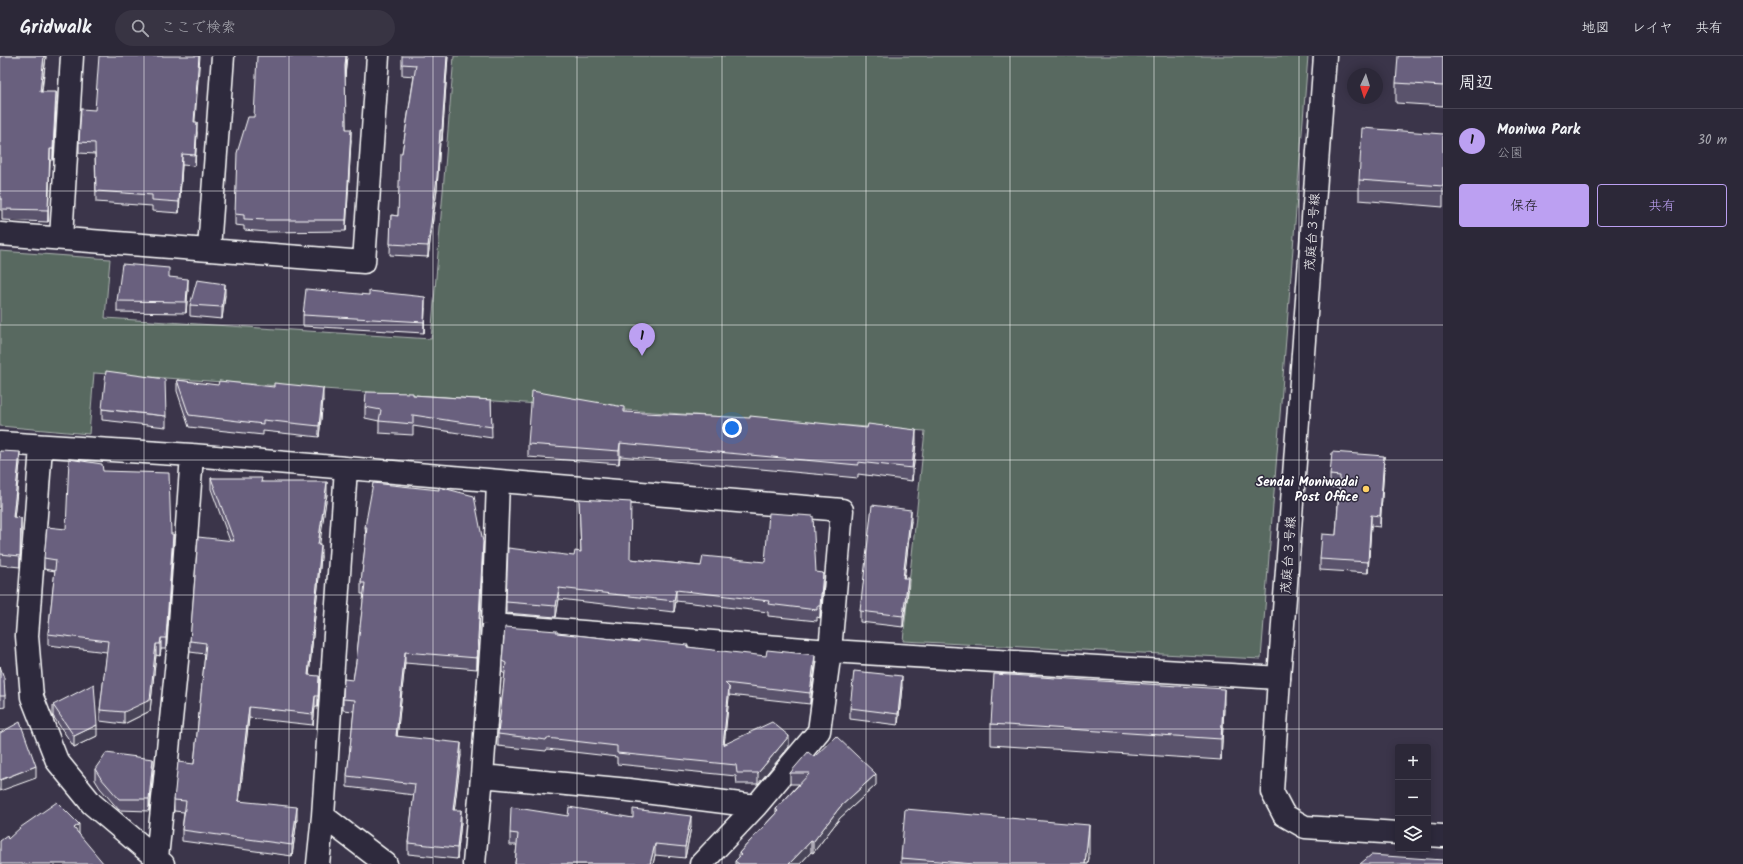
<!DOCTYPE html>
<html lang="ja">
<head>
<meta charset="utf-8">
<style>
  :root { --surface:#2c2838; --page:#383443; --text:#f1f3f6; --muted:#a6a6ae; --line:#484453; --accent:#bca0f2 }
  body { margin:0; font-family:Kalam,"Klee One",sans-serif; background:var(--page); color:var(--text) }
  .controls { position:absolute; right:12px; bottom:12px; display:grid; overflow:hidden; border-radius:4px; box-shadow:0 2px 10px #0003 }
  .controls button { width:36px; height:36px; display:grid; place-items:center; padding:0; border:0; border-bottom:1px solid var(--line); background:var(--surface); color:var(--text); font:20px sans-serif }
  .compass { position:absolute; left:1347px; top:12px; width:36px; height:36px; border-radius:50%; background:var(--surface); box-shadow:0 2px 10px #0003; rotate:184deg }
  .you { position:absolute; left:732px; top:372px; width:14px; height:14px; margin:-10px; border:3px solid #fff; border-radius:50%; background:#1a73e8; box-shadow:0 0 0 6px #1a73e833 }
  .badge { display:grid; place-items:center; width:26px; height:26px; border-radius:50%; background:var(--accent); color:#111; font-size:13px; font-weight:700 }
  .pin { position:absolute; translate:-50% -33px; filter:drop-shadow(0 1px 2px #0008) }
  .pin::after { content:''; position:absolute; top:21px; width:14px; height:12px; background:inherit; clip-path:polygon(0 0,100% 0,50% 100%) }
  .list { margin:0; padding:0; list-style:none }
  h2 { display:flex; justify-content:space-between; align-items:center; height:52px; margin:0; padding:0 16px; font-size:17px }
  h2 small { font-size:13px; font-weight:400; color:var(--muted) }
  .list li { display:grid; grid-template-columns:26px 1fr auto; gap:12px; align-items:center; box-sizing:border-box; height:64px; padding:0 16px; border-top:1px solid var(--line) }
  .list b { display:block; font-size:15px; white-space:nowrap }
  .list p { margin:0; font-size:13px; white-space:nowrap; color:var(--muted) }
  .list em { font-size:13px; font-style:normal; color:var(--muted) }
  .actions { display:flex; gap:8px; padding:12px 16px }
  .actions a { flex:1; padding:9px 0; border:1px solid var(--accent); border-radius:4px; text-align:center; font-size:14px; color:var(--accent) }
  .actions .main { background:var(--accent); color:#111 }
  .icon { flex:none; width:22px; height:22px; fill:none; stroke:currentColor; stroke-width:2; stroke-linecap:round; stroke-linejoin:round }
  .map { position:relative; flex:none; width:1443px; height:808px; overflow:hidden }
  header { display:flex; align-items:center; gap:24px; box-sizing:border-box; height:56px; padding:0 20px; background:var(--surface); border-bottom:1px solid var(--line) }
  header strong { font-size:19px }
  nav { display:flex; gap:22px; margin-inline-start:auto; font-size:14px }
  .search { width:280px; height:36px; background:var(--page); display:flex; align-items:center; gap:10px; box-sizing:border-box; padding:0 14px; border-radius:22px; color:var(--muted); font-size:15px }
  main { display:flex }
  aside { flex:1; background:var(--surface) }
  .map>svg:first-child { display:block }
</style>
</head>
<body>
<header>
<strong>Gridwalk</strong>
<div class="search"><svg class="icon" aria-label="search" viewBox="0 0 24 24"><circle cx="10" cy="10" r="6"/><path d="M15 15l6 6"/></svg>ここで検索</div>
<nav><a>地図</a><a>レイヤ</a><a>共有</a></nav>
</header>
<main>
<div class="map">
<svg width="1443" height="808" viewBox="0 0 1443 808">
  <rect width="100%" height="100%" fill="#3b354a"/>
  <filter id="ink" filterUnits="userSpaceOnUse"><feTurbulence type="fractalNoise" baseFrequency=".025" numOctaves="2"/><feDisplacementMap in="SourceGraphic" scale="8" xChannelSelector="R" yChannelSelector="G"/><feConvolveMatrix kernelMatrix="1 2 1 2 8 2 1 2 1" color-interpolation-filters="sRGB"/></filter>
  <g filter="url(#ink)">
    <path fill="#586960" stroke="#acb4b0" d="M 454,0 L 1308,0 L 1261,603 L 903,585 L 925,375 L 94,317 L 89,378 L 0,370 L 0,195 L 110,203 L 105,262 L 431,283 Z"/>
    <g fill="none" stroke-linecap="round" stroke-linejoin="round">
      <defs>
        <path id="minor" d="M 0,178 L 364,206 L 378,0
          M 61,182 L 72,0
          M 209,193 L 223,0
          M 0,387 L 192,399 L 842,454 L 830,595 L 819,675 L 756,750 L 701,808
          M 41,391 L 27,580 L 32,641 L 57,705 L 92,748 L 163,808
          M 493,569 L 830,595 L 1279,622
          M 482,720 L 629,734 L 756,750
          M 323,760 L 386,808
          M 157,802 L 178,595 L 192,399
          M 318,808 L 323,760 L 346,412
          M 474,808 L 482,720 L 493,569 L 498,425"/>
        <path id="tertiary" d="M 1325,0 L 1279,622 L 1272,736 L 1284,759 L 1305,771 L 1398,777
          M 1428,779 L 1443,780"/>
      </defs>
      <use href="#minor" stroke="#fff" stroke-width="25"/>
      <use href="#tertiary" stroke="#fff" stroke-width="25"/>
      <use href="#minor" stroke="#2f2a3d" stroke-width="22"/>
      <use href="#tertiary" stroke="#2f2a3d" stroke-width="22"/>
    </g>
    <path fill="#5a536c" stroke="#fff" d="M 0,0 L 46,0 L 42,36 L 56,47 L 53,104 L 50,104 L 48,166 L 2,164 L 2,154 L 0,154 Z
      M 347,0 L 345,19 L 346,73 L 351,84 L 346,175 L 267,176 L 244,174 L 244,170 L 235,169 L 235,158 L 254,61 Z
      M 448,0 L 442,85 L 440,85 L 437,133 L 428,201 L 390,199 L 391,159 L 398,160 L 402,97 L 414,20 L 402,19 L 402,8 Z
      M 1443,0 L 1443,50 L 1396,47 L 1396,27 Z
      M 195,66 L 197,77 L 195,110 L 182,109 L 179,157 L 152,155 L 152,150 L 96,146 L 95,98 L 79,97 L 79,86 Z
      M 1443,78 L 1443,151 L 1359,144 L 1359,124 Z
      M 169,221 L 188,234 L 186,257 L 117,256 L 117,245 Z
      M 225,239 L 222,263 L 190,260 L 190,249 Z
      M 369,239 L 425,252 L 424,277 L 303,270 L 303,259 Z
      M 177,324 L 323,344 L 319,381 L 263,375 L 263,379 L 189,371 L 177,335 Z
      M 413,339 L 491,344 L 492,382 L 413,370 L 413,379 L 379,377 L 379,365 L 365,362 L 365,351 Z
      M 102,353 L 166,360 L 166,371 L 102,364 Z
      M 624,356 L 916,387 L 912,425 L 858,418 L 858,422 L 620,400 L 619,408 L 528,401 L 528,388 Z
      M 0,395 L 20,407 L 14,461 L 21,473 L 20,511 L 0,509 Z
      M 1384,411 L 1380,471 L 1371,470 L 1368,517 L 1320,514 L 1320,503 L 1336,479 L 1339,431 L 1330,431 L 1330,419 Z
      M 103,415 L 171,478 L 173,490 L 166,593 L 161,593 L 160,600 L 156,599 L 150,655 L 124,668 L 100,665 L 100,654 L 107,596 L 48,589 L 48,578 L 55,515 L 44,513 L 44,502 L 66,473 Z
      M 211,422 L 262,426 L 327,438 L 319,489 L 321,501 L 309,619 L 319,631 L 318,651 L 315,651 L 313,669 L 249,662 L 239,745 L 297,763 L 292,800 L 182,785 L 182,774 L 184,756 L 174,755 L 174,744 L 194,708 L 205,598 L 190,596 L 190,585 L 230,485 L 211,433 Z
      M 579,443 L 630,503 L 701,510 L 816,516 L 823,528 L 820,562 L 817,561 L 817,565 L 768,560 L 768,556 L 676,545 L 674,556 L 559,543 L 556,561 L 506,557 L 506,546 L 581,496 Z
      M 911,465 L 904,522 L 908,534 L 903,571 L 860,566 L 860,555 Z
      M 365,471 L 483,497 L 477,613 L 405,607 L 397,680 L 461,699 L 454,754 L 461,766 L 457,803 L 408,798 L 408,787 L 414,739 L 347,731 L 347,720 L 354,655 L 343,654 L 343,643 L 353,624 L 356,606 L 364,538 L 361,538 L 361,527 L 366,482 Z
      M 557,577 L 688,591 L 815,610 L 810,648 L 729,639 L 724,688 L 789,691 L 758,728 L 737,728 L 736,720 L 617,708 L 617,701 L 547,693 L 546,695 L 498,690 L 498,678 L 505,618 L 502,616 L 502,605 Z
      M 0,610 L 5,640 L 5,651 L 0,652 Z
      M 902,631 L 898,669 L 850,663 L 850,652 Z
      M 53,649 L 97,680 L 74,691 L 53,660 Z
      M 1224,653 L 1221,704 L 991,689 L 991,668 Z
      M 814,701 L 876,729 L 840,762 L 813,797 L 811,796 L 800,808 L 735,808 L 735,805 L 739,801 L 739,797 L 776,757 L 776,753 L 799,728 L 790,728 L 790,717 Z
      M 95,713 L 153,714 L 149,755 L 119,754 L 100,732 L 95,724 Z
      M 568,760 L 633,762 L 691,771 L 685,802 L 655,799 L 653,808 L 515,808 L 517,789 L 510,789 L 510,777 Z
      M 1089,801 L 1088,808 L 901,808 L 901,802 Z"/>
    <path fill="#4a4458" stroke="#fff" d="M 44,0 L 46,0 L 40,47 L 40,36 Z
      M 199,0 L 200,0 L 194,77 L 194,66 Z
      M 346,0 L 347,0 L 345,21 L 345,10 Z
      M 447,0 L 448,0 L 442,85 L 442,74 Z
      M 56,36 L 56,47 L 53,104 L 53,93 Z
      M 197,66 L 197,77 L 195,110 L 195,99 Z
      M 351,73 L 351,84 L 346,175 L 346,164 Z
      M 440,74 L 440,85 L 437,133 L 428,201 L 428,190 Z
      M 50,93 L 50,104 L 48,166 L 48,154 Z
      M 182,98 L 182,109 L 179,157 L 179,146 Z
      M 188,223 L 188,234 L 186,257 L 186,246 Z
      M 225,228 L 225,239 L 222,263 L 222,251 Z
      M 425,241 L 425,252 L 424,277 L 424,266 Z
      M 323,332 L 323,344 L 319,381 L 319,370 Z
      M 916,374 L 916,387 L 912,425 L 912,412 Z
      M 620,387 L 620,400 L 619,408 L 619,395 Z
      M 20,396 L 20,407 L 13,472 L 13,461 Z
      M 1384,400 L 1384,411 L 1380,471 L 1380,460 Z
      M 327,426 L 327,438 L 318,500 L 318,489 Z
      M 911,454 L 911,465 L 903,533 L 903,522 Z
      M 1371,459 L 1371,470 L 1368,517 L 1368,506 Z
      M 21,462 L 21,473 L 20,511 L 20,500 Z
      M 173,478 L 173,490 L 166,593 L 166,582 Z
      M 483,486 L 483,497 L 477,613 L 477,602 Z
      M 321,489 L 321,501 L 308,630 L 308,619 Z
      M 823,517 L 823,528 L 820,562 L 820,550 Z
      M 908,522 L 908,534 L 903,571 L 903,560 Z
      M 559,532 L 559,543 L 556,561 L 556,550 Z
      M 676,534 L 676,545 L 674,556 L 674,545 Z
      M 161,582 L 161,593 L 160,600 L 160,588 Z
      M 156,588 L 156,599 L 150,655 L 124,668 L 124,656 Z
      M 405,596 L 405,607 L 396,691 L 396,680 Z
      M 815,599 L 815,610 L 810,648 L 810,637 Z
      M 319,620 L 319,631 L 318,651 L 318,640 Z
      M 902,620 L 902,631 L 898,669 L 898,658 Z
      M 729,631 L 729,642 L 723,700 L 723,689 Z
      M 1224,633 L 1224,653 L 1221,704 L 1221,683 Z
      M 315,640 L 315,651 L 313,669 L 313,658 Z
      M 249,651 L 249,662 L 238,756 L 238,745 Z
      M 97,669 L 97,680 L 74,691 L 74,680 Z
      M 789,680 L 789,691 L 758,728 L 758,717 Z
      M 461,687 L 461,699 L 453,765 L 453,754 Z
      M 153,703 L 153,714 L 149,755 L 149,743 Z
      M 36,710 L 36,722 L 0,735 L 0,724 Z
      M 876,718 L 876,729 L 840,762 L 813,797 L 813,786 L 840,751 Z
      M 297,751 L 297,763 L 292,800 L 292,789 Z
      M 461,754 L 461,766 L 457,803 L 457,792 Z
      M 691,760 L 691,771 L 685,802 L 685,791 Z
      M 79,768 L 79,779 L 74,772 Z
      M 1089,769 L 1089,801 L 1088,808 L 1085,808 Z
      M 811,785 L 811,796 L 800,808 L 789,808 Z
      M 655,788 L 655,799 L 653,808 L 650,808 Z"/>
    <path fill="#69617e" stroke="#fff" d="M 0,0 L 44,0 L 40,36 L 56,36 L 53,93 L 50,93 L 48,154 L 2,153 L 2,143 L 0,143 Z
      M 99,0 L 199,0 L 194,66 L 197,66 L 195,99 L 182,98 L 179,146 L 152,144 L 152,139 L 96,135 L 95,87 L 79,86 L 81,53 L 95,54 Z
      M 257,0 L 346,0 L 345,10 L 346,73 L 351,73 L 346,164 L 267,164 L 244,163 L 244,159 L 235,158 L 237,97 L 248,61 L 254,61 Z
      M 402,0 L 447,0 L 442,74 L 440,74 L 437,121 L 428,190 L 390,188 L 391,159 L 398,160 L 400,97 L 402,97 L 416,9 L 402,8 Z
      M 1398,0 L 1443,0 L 1443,30 L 1396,27 Z
      M 1362,72 L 1443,78 L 1443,130 L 1359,124 Z
      M 122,208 L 169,212 L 169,221 L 188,223 L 186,246 L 117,245 Z
      M 197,224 L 225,228 L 222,251 L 190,249 Z
      M 306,233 L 369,239 L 369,235 L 425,241 L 424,266 L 303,259 Z
      M 106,315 L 165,323 L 166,360 L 102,353 Z
      M 177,324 L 218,329 L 219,325 L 274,331 L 274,327 L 323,332 L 319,370 L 263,364 L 263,368 L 189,359 Z
      M 532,335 L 624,351 L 624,356 L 750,362 L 750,360 L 867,372 L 868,368 L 916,374 L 912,412 L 858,406 L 858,409 L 620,387 L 619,395 L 528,388 Z
      M 366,336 L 413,337 L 413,339 L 491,344 L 492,371 L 413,359 L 413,368 L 379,365 L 381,354 L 365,351 Z
      M 0,395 L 20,396 L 13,461 L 21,462 L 20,500 L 0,498 Z
      M 1332,396 L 1384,400 L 1380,460 L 1371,459 L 1368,506 L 1320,503 L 1322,478 L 1336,479 L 1340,420 L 1330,419 Z
      M 69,403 L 102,408 L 103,415 L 169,417 L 171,478 L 173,478 L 166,582 L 161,582 L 160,588 L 156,588 L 150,644 L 124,656 L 100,654 L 108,585 L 48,578 L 56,504 L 44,502 L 47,471 L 66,473 Z
      M 211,422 L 262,422 L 261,426 L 327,426 L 318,489 L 321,489 L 308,619 L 319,620 L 318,640 L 315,640 L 313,658 L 249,651 L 238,745 L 297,751 L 292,789 L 182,774 L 186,745 L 174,744 L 178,706 L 194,708 L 206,587 L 190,585 L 198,481 L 234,485 Z
      M 373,427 L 439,434 L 439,431 L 474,440 L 483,486 L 477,602 L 405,596 L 396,680 L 461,687 L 453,754 L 461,754 L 457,792 L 408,787 L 415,728 L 347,720 L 355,644 L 343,643 L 344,623 L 353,624 L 356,606 L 365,527 L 361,527 L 367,471 L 365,471 Z
      M 579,443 L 631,446 L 630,503 L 701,510 L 703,500 L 765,506 L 769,457 L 813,460 L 816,516 L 823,517 L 820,550 L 817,550 L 817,554 L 768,548 L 769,545 L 676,534 L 674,545 L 559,532 L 556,550 L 506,546 L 508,492 L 574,500 L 575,495 L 581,496 Z
      M 872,449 L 911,454 L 903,522 L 908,522 L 903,560 L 860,555 Z
      M 505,571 L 557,575 L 557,577 L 639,586 L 639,584 L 688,589 L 687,591 L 766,600 L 767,594 L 815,599 L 810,637 L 725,627 L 729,631 L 723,689 L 772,666 L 789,680 L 758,717 L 737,717 L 736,709 L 617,697 L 617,690 L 547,682 L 546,684 L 498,678 L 506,607 L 502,605 Z
      M 0,610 L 4,622 L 5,640 L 0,640 Z
      M 854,615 L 902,620 L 898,658 L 850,652 Z
      M 994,618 L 1224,633 L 1221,683 L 991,668 Z
      M 94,628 L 97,669 L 74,680 L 53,649 Z
      M 20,666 L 36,710 L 0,724 L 0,677 Z
      M 836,680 L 876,718 L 840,751 L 813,786 L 811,785 L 789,808 L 739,808 L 735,805 L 741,799 L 739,797 L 778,755 L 776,753 L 810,717 L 790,717 L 808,696 L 814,701 Z
      M 106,697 L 153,703 L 149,743 L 119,743 L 100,721 L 95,713 Z
      M 57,746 L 79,768 L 74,772 L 104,808 L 0,808 L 0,785 L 7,780 L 8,783 L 21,771 Z
      M 511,751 L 568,760 L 569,751 L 633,762 L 633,753 L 691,760 L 685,791 L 655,788 L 650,808 L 515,808 L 518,778 L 510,777 Z
      M 905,753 L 1089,769 L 1085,808 L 974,808 L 901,802 Z
      M 1371,799 L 1443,804 L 1443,808 L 1360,808 Z"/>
  </g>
  <path fill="none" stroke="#fff" stroke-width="1" stroke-opacity="0.55" d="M 144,0 L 144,808M 289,0 L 289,808M 433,0 L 433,808M 577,0 L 577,808M 722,0 L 722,808M 866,0 L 866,808M 1010,0 L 1010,808M 1154,0 L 1154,808M 1299,0 L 1299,808M 0,135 L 1443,135M 0,269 L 1443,269M 0,404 L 1443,404M 0,539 L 1443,539M 0,673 L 1443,673"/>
  <circle fill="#ffd166" stroke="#2f2a3d" stroke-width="1.5" cx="1366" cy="433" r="4"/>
  <g text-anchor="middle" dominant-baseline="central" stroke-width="3" stroke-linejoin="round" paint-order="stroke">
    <g font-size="13" fill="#fff" stroke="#2f2a3d">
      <text transform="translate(1313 176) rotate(-86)">茂庭台３号線</text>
      <text transform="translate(1289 499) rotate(-86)">茂庭台３号線</text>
    </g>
    <g font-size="13" font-weight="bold" fill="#fff" stroke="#2f2a3d" text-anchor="end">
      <text x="1358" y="426">Sendai Moniwadai<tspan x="1358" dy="15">Post Office</tspan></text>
    </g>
  </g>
</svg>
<div class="controls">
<button>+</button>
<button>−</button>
<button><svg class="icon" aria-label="layers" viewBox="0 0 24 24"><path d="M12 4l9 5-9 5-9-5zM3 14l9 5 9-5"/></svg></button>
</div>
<svg class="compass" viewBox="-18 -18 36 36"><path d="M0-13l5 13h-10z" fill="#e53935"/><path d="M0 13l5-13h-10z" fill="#a6a6ae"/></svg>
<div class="you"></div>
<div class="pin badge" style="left:642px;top:300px">1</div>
</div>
<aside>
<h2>周辺<small></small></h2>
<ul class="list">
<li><span class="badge">1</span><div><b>Moniwa Park</b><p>公園</p></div><em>30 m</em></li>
</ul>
<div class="actions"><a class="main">保存</a><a>共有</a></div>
</aside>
</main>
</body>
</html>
